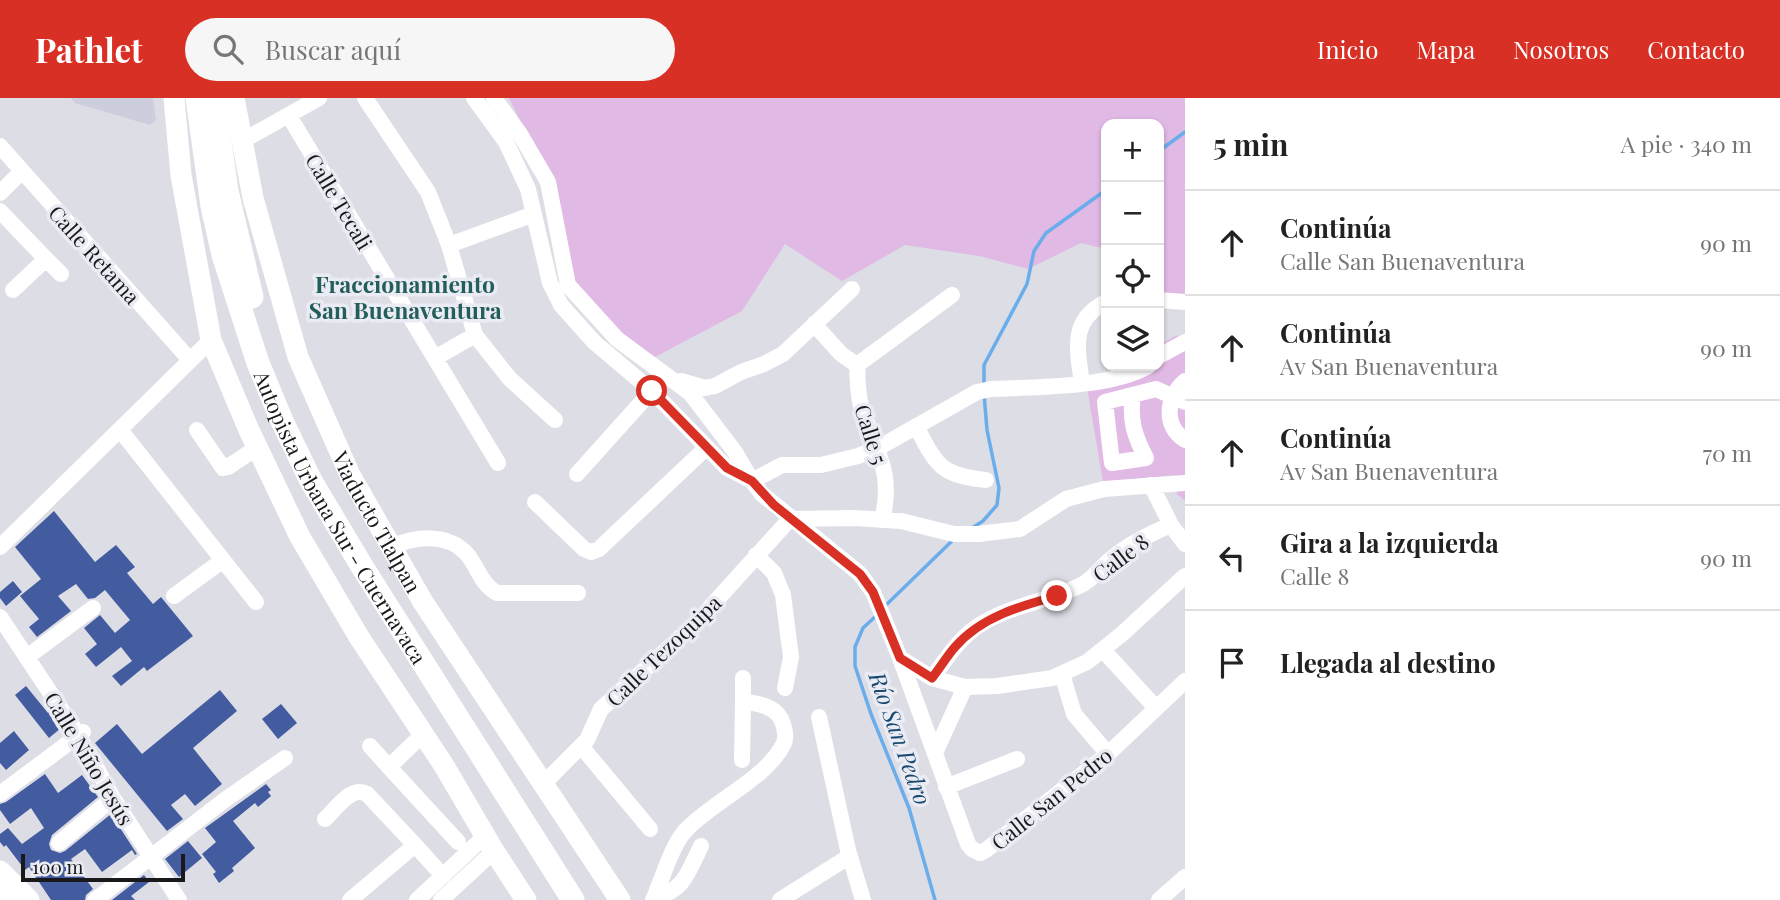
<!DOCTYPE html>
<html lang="es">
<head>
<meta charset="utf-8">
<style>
  :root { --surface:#fff; --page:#f6f6f6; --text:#222; --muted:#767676; --line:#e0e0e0; --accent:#d93025 }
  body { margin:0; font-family:"Playfair Display",serif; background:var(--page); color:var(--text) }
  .controls { position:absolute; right:21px; top:21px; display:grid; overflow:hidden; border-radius:14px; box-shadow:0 2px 5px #0004 }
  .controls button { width:63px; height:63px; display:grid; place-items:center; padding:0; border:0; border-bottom:2px solid var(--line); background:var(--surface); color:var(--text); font:35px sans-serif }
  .scale { position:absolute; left:21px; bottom:18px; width:164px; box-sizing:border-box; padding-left:7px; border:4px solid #19191c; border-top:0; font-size:19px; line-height:24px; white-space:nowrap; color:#19191c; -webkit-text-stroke:5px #eaebf3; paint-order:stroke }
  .stop { position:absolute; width:21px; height:21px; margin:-16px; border:5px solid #d93025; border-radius:50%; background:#fff }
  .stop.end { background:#d93025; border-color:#fff; box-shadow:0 2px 7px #0008 }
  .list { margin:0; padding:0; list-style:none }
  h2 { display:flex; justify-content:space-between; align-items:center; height:91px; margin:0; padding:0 28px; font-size:30px }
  h2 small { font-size:23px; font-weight:400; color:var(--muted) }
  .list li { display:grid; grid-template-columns:46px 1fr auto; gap:21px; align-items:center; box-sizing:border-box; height:105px; padding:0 28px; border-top:2px solid var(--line) }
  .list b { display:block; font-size:26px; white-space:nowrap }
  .list p { margin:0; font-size:23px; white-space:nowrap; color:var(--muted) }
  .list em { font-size:23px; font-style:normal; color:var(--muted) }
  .icon { flex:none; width:38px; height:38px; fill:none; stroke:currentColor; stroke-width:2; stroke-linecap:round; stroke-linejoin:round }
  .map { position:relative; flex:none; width:1185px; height:802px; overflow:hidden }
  header { display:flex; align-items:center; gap:42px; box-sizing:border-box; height:98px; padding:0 35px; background:var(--accent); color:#fff }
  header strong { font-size:33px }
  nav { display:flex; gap:38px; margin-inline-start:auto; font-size:24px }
  .search { width:490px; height:63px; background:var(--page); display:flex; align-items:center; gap:18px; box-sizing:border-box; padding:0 24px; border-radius:38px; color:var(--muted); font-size:26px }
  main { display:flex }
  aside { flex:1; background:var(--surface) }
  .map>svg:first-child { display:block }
</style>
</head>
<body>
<header>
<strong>Pathlet</strong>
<div class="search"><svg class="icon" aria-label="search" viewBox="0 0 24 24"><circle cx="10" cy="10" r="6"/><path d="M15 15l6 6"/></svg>Buscar aquí</div>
<nav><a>Inicio</a><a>Mapa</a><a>Nosotros</a><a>Contacto</a></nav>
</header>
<main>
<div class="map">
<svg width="1185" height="802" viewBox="0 0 1185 802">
  <rect width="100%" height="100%" fill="#dddde6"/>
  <path fill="#cdcedd" d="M 71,0 L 153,0 L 156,22 L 150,27 L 75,5 Z"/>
  <path fill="#e1b9e5" d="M 509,0 L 1185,0 L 1185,207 L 1159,205 L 1159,26 L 1106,26 L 1106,151 L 1081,145 L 1028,171 L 979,158 L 905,147 L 842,183 L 785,146 L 742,213 L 655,259 L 619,236 L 566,175 L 536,56 Z
    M 1185,237 L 1185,403 L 1177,396 L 1175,377 L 1103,384 L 1087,290 L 1132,268 L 1159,268 L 1159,247 L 1175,238 Z"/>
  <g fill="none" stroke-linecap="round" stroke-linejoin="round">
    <path stroke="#6aadeb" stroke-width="3.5" d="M 1159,53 L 1185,34
      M 984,288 L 984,267 L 1027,186 L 1034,153 L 1046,135 L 1106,92
      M 972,430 L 983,423 L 997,407 L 999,390 L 987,332 L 984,296
      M 884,509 L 954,441
      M 877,517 L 863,530 L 855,549 L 855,568 L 871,616 L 909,710 L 935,802"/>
  </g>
  <path fill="#425c9f" d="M 54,413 L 95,464 L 116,447 L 135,469 L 127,475 L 153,506 L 161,499 L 193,538 L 147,573 L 144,569 L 121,588 L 112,578 L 132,563 L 121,549 L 96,569 L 85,556 L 97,546 L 84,530 L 100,517 L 115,535 L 130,522 L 105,492 L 95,500 L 88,501 L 76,486 L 58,498 L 71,513 L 37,539 L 29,529 L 39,521 L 20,498 L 41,481 L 15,449 Z
    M 13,483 L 22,494 L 6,508 L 0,500 L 0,494 Z
    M 26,588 L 48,615 L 50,613 L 61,630 L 49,640 L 15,597 Z
    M 220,592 L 237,613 L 193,650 L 222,686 L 195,708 L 185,696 L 171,707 L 183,721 L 167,733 L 95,645 L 117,626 L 142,656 Z
    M 281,606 L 297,625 L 278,641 L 262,621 Z
    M 14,633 L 29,652 L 6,672 L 0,665 L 0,645 Z
    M 45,676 L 58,695 L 82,677 L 98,699 L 52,737 L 49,746 L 51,752 L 60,755 L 65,753 L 111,716 L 137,756 L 135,757 L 132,752 L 102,774 L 85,751 L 71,761 L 93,791 L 86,797 L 85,802 L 51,802 L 29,769 L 25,772 L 6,747 L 4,749 L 0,744 L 0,736 L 8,730 L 22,746 L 44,730 L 31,710 L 10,726 L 0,712 L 0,706 L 6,704 Z
    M 266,686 L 271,692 L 268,694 L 271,698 L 258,709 L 255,705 L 233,723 L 255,750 L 232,770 L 234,773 L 219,785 L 213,776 L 216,774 L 202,756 L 216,744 L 205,730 Z
    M 188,743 L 202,760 L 179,779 L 165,761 Z
    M 144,777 L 149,784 L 131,798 L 135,802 L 112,802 Z"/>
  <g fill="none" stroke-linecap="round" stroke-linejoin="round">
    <path stroke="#fff" stroke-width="16" d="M 365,0 L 428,94 L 449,147 L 475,237 L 510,281 L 555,322
      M 474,0 L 506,44 L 528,91 L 550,185 L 561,207 L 594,244 L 652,293 L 727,370 L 752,383
      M 494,0 L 520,36 L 548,84 L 568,187 L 617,241 L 690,295 L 735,354 L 752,383 L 762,396 L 860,476 L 873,494 L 900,560 L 932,580 L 965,589 L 997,588 L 1052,580 L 1087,564 L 1122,536 L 1185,478
      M 289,18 L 498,365
      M 242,43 L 319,0
      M 0,48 L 190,262
      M 0,95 L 21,74
      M 0,113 L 46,161 L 13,192
      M 449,147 L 534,116
      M 46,161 L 61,176
      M 1159,202 L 1185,204
      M 814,226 L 841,256 L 857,267 C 858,281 857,297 862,311 C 876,354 894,374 882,422
      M 1159,258 L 1185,244
      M 435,260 L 475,237
      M 857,267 L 952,197
      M 681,283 L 705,290 L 715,288 L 741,274 L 764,266 L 783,256 L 852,191
      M 1185,283 C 1166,300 1163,327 1185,342
      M 1082,285 C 1077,251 1070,222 1106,204
      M 1133,298 C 1129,322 1135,339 1146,360 L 1112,365 L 1105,304 L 1156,291 L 1185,304
      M 916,328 C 937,368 940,377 986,382
      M 197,332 L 223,370 L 228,369 L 258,349
      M 121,333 L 256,504
      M 577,376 L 657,287
      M 752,383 L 782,367 L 821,367 L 858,358 L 878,350 L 977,294 L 991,291 C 1035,289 1111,290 1148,268
      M 1151,387 L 1171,427 L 1185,446
      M 535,404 L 584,451 L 591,454 L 599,451 L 707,349
      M 0,449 L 211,242
      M 392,449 C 414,438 447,435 466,455 C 478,468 480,486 497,495 L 578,495
      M 756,457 L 774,475 L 783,497 L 791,559 L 785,590
      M 174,498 L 223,462
      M 0,519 L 79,638 L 113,700 L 179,802
      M 1103,552 L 1156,610
      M 27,559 L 93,510
      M 900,560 L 968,746 L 972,751 L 980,755 L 986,752 L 1108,656 L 1185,583
      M 1062,576 L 1074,616 L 1108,656
      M 743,580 L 743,604
      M 932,580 C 947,560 961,537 983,525 C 1014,506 1051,503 1083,486 C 1094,480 1101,469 1111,461 C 1129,446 1149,436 1171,427
      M 819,619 L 848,752 L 863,802
      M 422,637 L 389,669 L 458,744
      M 370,648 L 389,669
      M 581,648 L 650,731
      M 935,655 L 965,589
      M 542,687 L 587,642 L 601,611 L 695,526 L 790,421 L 855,420 L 901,423 L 954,436 L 979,436 L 1020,431 L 1066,401 L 1104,391 L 1185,385
      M 946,689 L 1017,661
      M 0,696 L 83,634
      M 325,721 C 337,710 351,687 367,696 L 415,747 L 350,802
      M 59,745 L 113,700
      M 415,747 L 443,778
      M 654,800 C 685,792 688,774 701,748
      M 95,802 L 226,701 L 285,660
      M 417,802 L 485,738
      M 441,802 L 494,753
      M 653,802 C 662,782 671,749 685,733 C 711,704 765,682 783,647 C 787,640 785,629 781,621 C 774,608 758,605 743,604 L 742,662
      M 780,802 L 850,758
      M 1159,802 L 1185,779"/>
    <g stroke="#fff" stroke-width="21">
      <path d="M 174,0 L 181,77 L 211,242 L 248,330 L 300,439 L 359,539 L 443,666 L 494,753 L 526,802"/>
      <path id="s1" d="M 234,0 L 253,100 L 298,259 L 350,377 L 423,504 L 620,802"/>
      <path d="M 0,773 L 29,802"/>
      <path d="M 0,798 L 4,802"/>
    </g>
    <g stroke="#fff" stroke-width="23">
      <path id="s2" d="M 197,0 L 212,108 L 223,157 L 258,265 L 282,323 L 311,383 L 363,470 L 573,802"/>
      <path d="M 214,0 L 227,93 L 252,199"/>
    </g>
  </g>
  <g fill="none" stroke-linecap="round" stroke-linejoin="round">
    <path stroke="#d93025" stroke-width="9" d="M 652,293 L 727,370 L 752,383 L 774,407 L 860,476 L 873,494 L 900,560 L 932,580 C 940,570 947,558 955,549 C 981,519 1020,508 1057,498"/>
  </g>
  <g text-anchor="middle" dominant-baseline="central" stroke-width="7" stroke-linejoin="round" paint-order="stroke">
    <g font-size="21" fill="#19191c" stroke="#eaebf3">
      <text transform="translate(340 103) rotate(59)">Calle Tecali</text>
      <text transform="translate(95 156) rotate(48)">Calle Retama</text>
      <text transform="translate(872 336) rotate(72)">Calle 5</text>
      <text stroke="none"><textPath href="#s2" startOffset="448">Autopista Urbana Sur - Cuernavaca</textPath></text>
      <text stroke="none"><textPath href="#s1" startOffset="450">Viaducto Tlalpan</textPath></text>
      <text transform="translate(1120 459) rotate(-37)">Calle 8</text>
      <text transform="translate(663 552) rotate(-44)">Calle Tezoquipa</text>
      <text transform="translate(90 660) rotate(59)">Calle Niño Jesús</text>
      <text transform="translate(1051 700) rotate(-39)">Calle San Pedro</text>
    </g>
    <g font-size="23" font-weight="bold" fill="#245e5b" stroke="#eaebf3">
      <text x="405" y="185">Fraccionamiento<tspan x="405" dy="26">San Buenaventura</tspan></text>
    </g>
    <g font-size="23" font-style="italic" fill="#184971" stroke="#eaebf3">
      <text transform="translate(901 640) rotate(70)">Río San Pedro</text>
    </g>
  </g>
</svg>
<div class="controls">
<button>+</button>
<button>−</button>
<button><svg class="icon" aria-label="locate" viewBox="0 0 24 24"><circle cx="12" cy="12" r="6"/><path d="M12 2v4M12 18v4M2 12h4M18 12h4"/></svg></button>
<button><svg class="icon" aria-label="layers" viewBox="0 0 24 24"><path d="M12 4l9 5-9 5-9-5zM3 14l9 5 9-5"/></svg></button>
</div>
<div class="scale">100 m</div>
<div class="stop" style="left:652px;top:293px"></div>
<div class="stop end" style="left:1057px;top:498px"></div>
</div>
<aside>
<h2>5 min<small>A pie · 340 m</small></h2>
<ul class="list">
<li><svg class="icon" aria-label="ahead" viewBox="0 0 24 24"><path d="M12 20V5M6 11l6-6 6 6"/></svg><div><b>Continúa</b><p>Calle San Buenaventura</p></div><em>90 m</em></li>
<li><svg class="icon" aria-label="ahead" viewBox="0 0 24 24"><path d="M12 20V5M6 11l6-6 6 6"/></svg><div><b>Continúa</b><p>Av San Buenaventura</p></div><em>90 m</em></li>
<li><svg class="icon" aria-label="ahead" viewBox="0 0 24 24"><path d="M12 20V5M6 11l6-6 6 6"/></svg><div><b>Continúa</b><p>Av San Buenaventura</p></div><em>70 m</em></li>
<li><svg class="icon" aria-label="left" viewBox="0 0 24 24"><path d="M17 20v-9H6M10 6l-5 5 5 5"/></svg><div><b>Gira a la izquierda</b><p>Calle 8</p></div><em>90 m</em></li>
<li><svg class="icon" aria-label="arrive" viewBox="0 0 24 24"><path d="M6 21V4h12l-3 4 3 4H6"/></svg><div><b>Llegada al destino</b></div></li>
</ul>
</aside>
</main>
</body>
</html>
